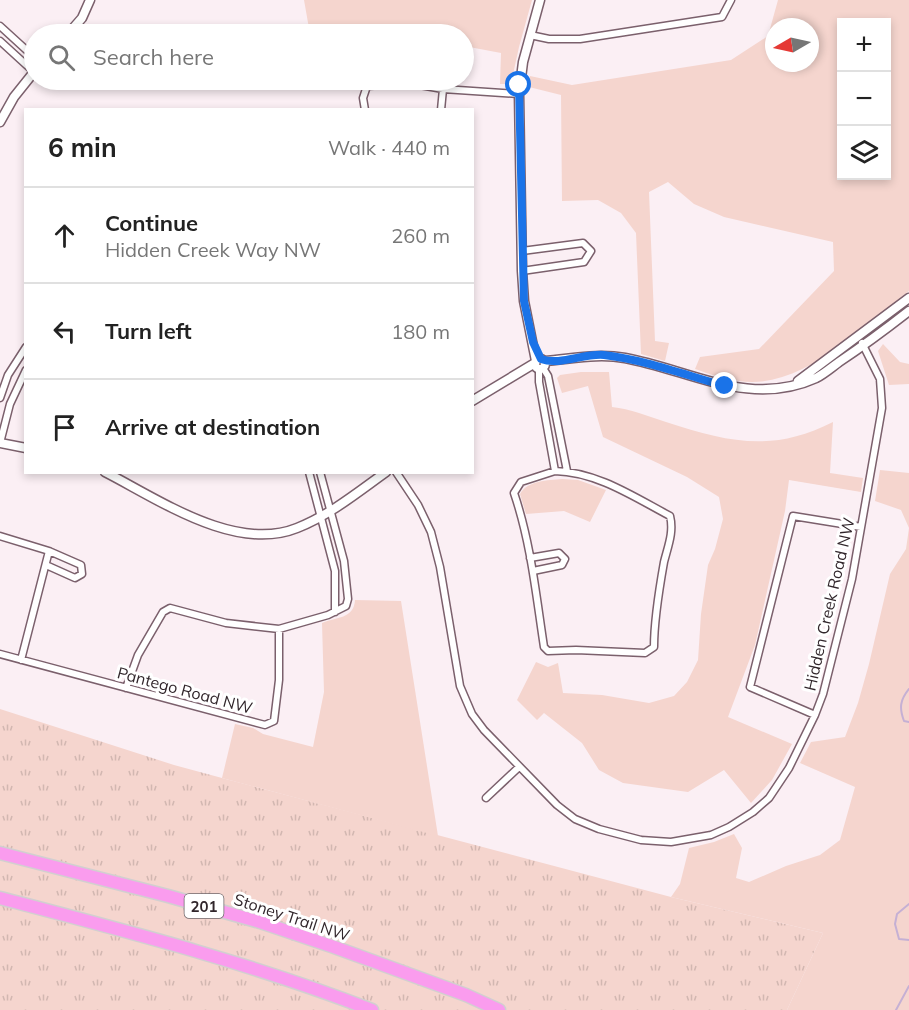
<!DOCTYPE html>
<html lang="en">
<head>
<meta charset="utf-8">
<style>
  :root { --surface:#fff; --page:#f2f2f2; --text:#222; --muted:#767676; --line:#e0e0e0 }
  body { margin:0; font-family:Mulish,sans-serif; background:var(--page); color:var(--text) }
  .controls { position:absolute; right:18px; top:18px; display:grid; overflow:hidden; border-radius:0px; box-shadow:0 3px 9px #0003 }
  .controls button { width:54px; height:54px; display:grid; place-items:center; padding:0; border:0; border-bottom:2px solid var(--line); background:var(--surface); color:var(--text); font:30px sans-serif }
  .compass { position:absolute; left:765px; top:18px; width:54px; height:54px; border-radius:50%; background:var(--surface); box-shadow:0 3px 9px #0003; rotate:261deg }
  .stop { position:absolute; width:18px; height:18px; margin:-14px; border:4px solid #1a73e8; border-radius:50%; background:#fff }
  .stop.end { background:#1a73e8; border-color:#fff; box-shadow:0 2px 6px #0008 }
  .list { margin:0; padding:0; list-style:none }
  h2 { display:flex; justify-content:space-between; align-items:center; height:78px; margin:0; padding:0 24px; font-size:26px }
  h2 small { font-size:20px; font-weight:400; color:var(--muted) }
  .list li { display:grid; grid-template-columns:39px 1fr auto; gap:18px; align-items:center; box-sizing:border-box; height:96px; padding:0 24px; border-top:2px solid var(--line) }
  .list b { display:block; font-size:22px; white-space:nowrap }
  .list p { margin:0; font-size:20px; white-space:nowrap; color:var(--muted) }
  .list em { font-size:20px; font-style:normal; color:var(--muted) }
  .icon { flex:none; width:33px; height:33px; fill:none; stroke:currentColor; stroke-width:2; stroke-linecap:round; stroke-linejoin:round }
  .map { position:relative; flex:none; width:909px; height:1010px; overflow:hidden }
  .search { position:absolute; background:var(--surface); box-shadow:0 3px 9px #0003; left:24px; top:24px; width:450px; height:66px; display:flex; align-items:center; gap:15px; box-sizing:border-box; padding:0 21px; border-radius:33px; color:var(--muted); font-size:22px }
  .panel { position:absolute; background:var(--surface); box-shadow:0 3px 9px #0003; left:24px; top:108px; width:450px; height:366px; border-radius:0px }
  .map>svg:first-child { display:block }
</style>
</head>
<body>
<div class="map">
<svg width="909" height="1010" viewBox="0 0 909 1010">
  <defs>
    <pattern id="grass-tufts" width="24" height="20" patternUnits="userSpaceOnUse" patternTransform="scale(1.5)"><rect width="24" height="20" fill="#f5d5ce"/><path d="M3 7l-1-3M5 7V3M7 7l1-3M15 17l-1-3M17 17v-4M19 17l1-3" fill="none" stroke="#d2b7b1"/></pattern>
  </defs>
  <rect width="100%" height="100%" fill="#fbeff4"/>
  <path fill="url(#grass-tufts)" d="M 0,709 L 174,765 L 222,778 L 671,897 L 823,933 L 787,1010 L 0,1010 Z"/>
  <path fill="#f5d5ce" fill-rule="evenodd" d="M 304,0 L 532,0 L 519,47 L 512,79 L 507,84 L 500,84 L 501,53 L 464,46 L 464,34 L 310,34 Z
    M 778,0 L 909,0 L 909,291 C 864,326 801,391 739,381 C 724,379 709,374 695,369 L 700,357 L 759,349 L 834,271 L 833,242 L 724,217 L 694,204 L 668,182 L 649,192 L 655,341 L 669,343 L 665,361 L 641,354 L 636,233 L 621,213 L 598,200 L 562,201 L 561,95 L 529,87 L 530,76 L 572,85 L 731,60 L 768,36 ZM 842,22 L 886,22 L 886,176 L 842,176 ZM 774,27 L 810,27 L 810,63 L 774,63 Z
    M 883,344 L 900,362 L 909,364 L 909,384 L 889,385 L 878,351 Z
    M 581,372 L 609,372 L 612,407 C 630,409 648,416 666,422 C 728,442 772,453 833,422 L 830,473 L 863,478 L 861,492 L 789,480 L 785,511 L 755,645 L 728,717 L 792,744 L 772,780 L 751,803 L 724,770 L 688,792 L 623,783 L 599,770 L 582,743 L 544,713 L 537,720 L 517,700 L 536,662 L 548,667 L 558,663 L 563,693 L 602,695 L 649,703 L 674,696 L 687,682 L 698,660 L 701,614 L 708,565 L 715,549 L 723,519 L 719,497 L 687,477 L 603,437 L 588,386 L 562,393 L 557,378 L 560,375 Z
    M 880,470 L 909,473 L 909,1010 L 787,1010 L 823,933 L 671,897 L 680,884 L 689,848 L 714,842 L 734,834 L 742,848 L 736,878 L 749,882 L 786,866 L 820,855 L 840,840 L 855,787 L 800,763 L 811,742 L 845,737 L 858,703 L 869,664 L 890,574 L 906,549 L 909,528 L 901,510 L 875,501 Z
    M 562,479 L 578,480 L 606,490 L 590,522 L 564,511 L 526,514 L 520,494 C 527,481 548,480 562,479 Z
    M 355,600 L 401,601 L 438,836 L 222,778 L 235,724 L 253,728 L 263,734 L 313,747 L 324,692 L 322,623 C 336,617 354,619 355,600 Z"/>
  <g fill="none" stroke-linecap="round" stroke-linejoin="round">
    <path stroke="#c5b0d4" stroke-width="2" d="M 909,689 C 900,700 899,708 904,721 L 909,722
      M 909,904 L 897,914 L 895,924 L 899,939 L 909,940
      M 896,1010 L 909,986"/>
    <defs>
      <path id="minor" d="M 0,26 L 34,57
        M 530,35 L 549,39 L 580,39 L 722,17 L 731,0
        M 0,41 L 34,72
        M 365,110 L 363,98 L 367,86 L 408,83 L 443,89 L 519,94
        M 441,110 L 443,89
        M 522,271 L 584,262 L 591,251 L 583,243 L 522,251
        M 543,368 L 548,376 L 567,471
        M 539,369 L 539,382 L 555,471
        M 0,398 L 8,375 L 26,347
        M 0,443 L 10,404 L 26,370
        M 555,471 C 597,472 634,497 670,516 C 674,532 668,546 664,562 C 659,590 654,619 654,647 L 645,653 L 576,650 L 548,651 L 544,647 C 536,595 531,543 514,493 L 521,482 Z
        M 309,472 L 335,571 L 335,612
        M 396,472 L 418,505 L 431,532 L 440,567 L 460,686 L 472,714 L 484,730 L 557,805 L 575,819 L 599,829 L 641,840 L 671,842 L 711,835 L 729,827 L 753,812 L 769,798 L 789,768 L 815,715 L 823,694 L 852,579 L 882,408 L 880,379 L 862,343
        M 0,536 L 49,551 L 21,660
        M 530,558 L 559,553 L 565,559 L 562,565 L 533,571
        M 46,565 L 75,578 L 82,574 L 81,565 L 49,551
        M 0,654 L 265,725 L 274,721 L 279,680 L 279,629
        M 126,688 L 138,655 L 163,612 L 170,608 L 226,623 L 279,629 L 328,615 L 346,606 L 348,599 L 344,561 L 320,472
        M 815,715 L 750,687 L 793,516 L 861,527
        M 486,798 L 519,767"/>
      <path id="tertiary" d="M 68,34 L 82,18 L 90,0
        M 0,122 L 14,97 L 34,72
        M535 364a5 5 0 1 1 10 0a5 5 0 1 1-10 0Z
        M 536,361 L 524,301 L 522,271 L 519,94 L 523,62 L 540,0
        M 544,361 C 572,359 597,353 625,358 C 690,370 750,408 816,378 C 824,374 832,367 839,362 C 863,346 886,329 909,311
        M 798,381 L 909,298
        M 472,401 L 535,363
        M 0,443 L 26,448
        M 105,472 C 158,499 235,553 297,528 C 330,515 358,492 386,472"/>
      <path id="motorway" d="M 0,853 L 168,896 L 260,922 L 334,947 L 466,995 L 499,1010
        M 0,898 C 126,931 251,963 372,1010"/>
    </defs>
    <use href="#minor" stroke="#7b606c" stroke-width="9"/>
    <use href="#tertiary" stroke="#7b606c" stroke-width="11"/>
    <use href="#motorway" stroke="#d2cfd0" stroke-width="15"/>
    <use href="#minor" stroke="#fff" stroke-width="6"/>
    <use href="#tertiary" stroke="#fff" stroke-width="8"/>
    <use href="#motorway" stroke="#fa9cee" stroke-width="12"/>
  </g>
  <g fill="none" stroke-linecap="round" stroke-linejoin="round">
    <path stroke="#1a73e8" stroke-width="8" d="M 519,85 L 524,301 L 533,342 L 541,359 C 560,366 584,353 604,355 C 646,360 685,375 725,386"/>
  </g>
  <g text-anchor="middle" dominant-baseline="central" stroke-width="6" stroke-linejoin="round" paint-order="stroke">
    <rect fill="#fff" stroke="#6f676b" stroke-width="1.5" x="184.5" y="894" width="39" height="24" rx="4.5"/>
    <g font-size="15" font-weight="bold" fill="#31262b">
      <text x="204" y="906">201</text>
    </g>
    <g font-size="16" fill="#31262b" stroke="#fff">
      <text transform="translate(829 604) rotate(-77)">Hidden Creek Road NW</text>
      <text transform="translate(185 690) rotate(15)">Pantego Road NW</text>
      <text transform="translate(292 917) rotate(18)">Stoney Trail NW</text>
    </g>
  </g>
</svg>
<div class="controls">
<button>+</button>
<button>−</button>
<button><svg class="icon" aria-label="layers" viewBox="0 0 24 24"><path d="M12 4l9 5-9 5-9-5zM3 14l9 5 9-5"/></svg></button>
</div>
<svg class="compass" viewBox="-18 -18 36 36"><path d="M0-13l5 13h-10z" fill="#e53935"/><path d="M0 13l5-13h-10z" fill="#767676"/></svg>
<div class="stop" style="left:519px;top:85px"></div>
<div class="stop end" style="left:725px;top:386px"></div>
<div class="search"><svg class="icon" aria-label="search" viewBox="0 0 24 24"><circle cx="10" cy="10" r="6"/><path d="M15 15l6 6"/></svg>Search here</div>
<section class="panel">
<h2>6 min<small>Walk · 440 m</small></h2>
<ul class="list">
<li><svg class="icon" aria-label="ahead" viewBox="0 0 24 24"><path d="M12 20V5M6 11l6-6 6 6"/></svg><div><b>Continue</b><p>Hidden Creek Way NW</p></div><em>260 m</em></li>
<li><svg class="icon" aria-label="left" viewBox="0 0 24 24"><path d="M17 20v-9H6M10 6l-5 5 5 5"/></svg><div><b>Turn left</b></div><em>180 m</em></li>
<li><svg class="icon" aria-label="arrive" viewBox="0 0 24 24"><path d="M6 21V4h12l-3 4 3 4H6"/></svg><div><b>Arrive at destination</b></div></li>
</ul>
</section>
</div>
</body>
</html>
